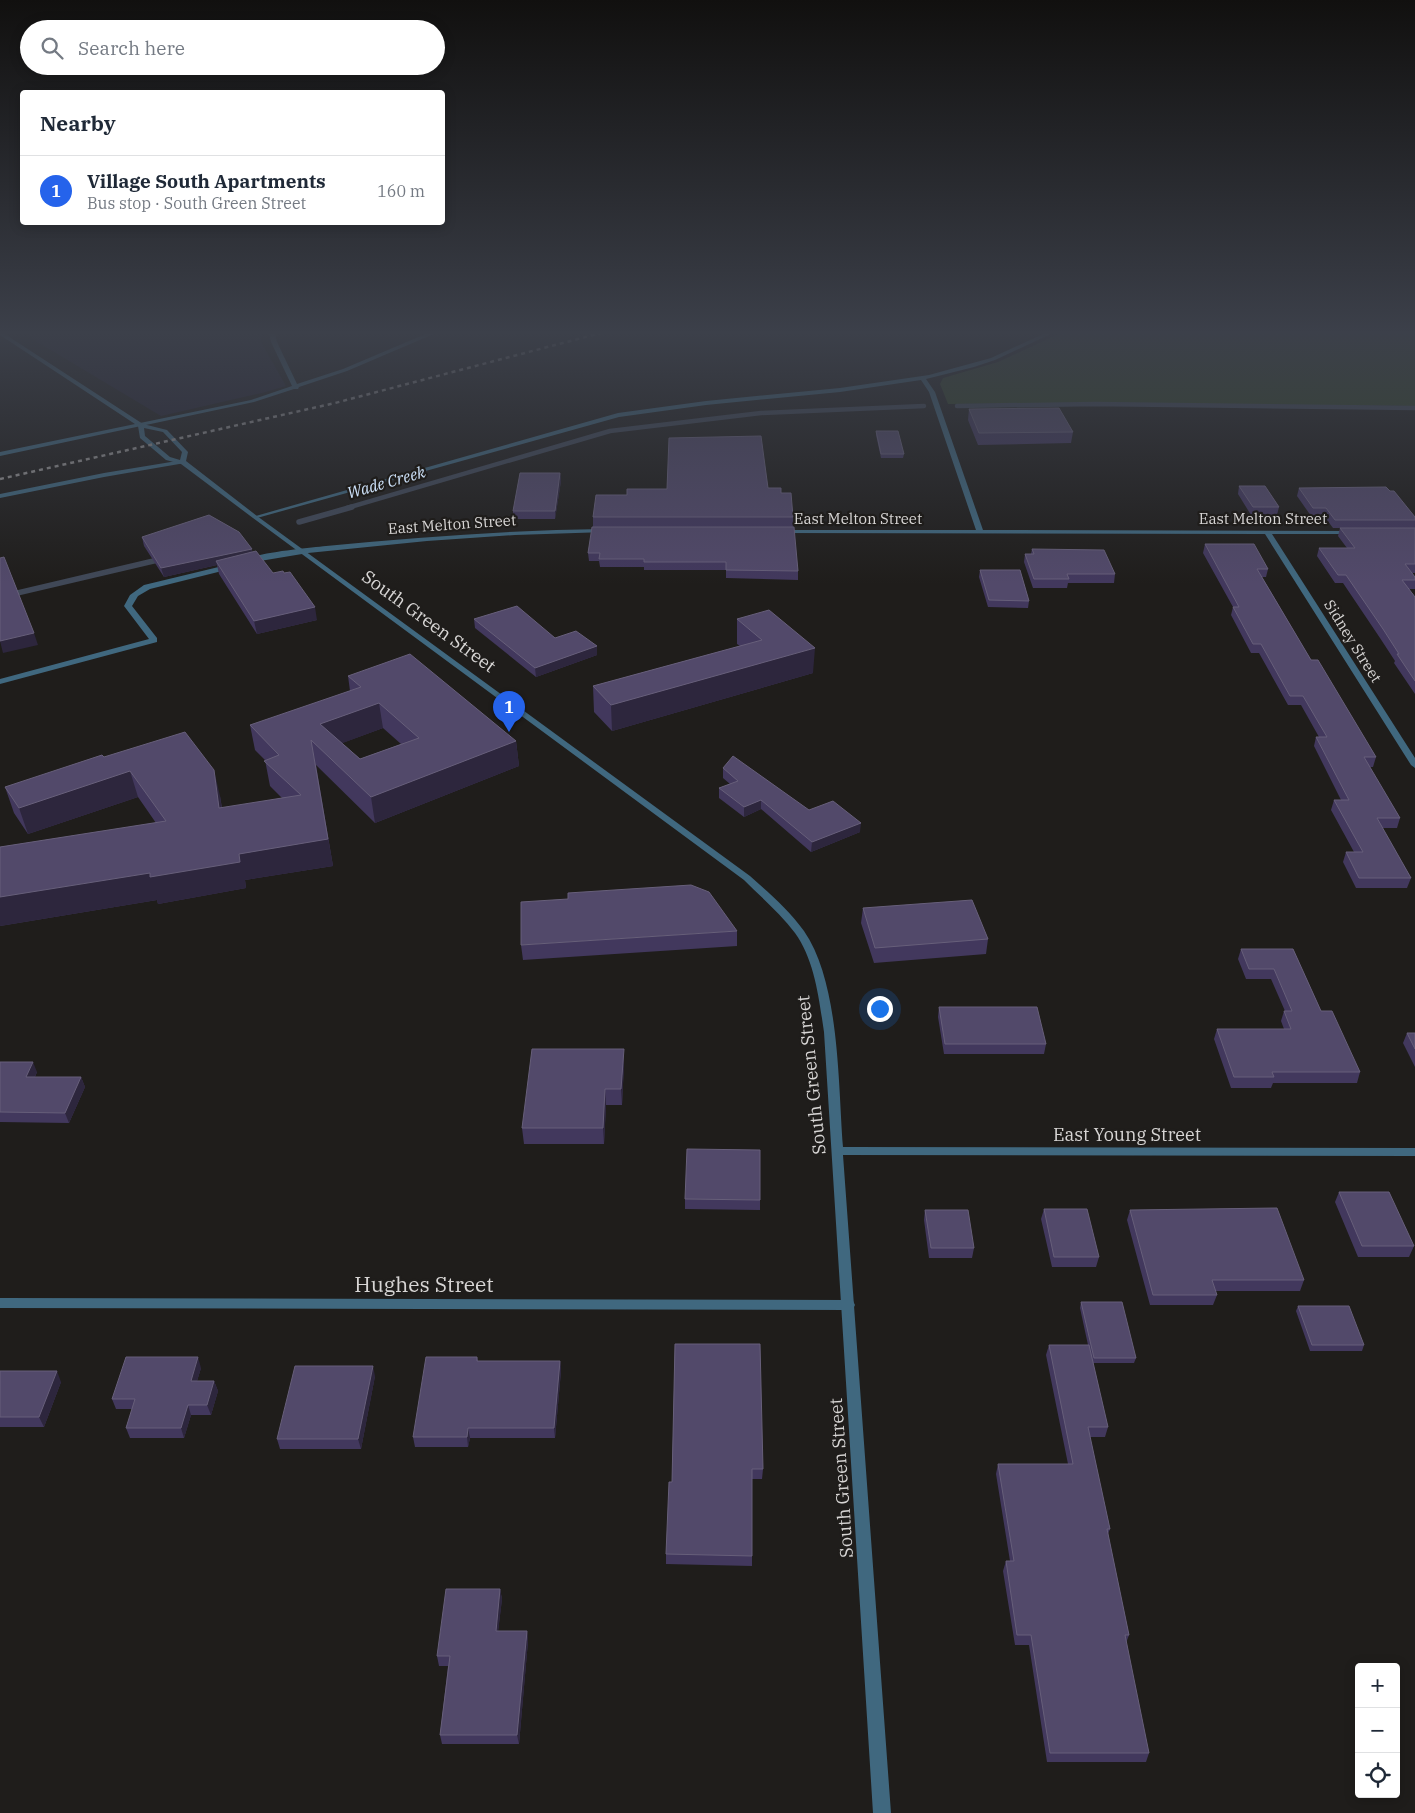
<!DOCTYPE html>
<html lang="en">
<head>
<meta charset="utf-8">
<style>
  :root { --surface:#fff; --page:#f2f2f3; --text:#1f2937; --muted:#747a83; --line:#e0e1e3; --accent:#2563eb }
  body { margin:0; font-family:"IBM Plex Serif",serif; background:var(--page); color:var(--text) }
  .controls { position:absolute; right:15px; bottom:15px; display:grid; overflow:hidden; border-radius:5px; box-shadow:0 2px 12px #0003 }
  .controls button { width:45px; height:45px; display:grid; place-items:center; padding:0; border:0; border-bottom:1px solid var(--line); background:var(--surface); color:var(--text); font:25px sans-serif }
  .you { position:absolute; left:879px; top:1008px; width:18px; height:18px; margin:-12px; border:4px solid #fff; border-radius:50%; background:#1a73e8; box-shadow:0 0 0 8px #1a73e833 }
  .badge { display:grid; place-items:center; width:32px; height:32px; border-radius:50%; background:var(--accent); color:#fff; font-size:16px; font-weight:700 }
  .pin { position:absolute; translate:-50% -41px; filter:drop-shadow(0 1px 2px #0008) }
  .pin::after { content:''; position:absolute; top:26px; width:18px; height:15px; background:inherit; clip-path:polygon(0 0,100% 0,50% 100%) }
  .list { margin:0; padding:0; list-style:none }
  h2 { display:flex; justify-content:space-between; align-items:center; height:65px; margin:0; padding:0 20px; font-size:21px }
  h2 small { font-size:16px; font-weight:400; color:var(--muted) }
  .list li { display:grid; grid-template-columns:32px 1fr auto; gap:15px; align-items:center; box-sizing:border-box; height:70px; padding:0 20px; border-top:1px solid var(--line) }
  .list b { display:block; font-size:19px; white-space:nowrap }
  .list p { margin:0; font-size:16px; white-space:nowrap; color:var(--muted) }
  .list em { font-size:16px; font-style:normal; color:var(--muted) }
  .icon { flex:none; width:28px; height:28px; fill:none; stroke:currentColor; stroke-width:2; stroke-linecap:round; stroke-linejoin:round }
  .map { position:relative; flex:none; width:1415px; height:1813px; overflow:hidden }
  .search { position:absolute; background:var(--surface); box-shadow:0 2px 12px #0003; left:20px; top:20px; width:425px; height:55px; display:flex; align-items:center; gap:12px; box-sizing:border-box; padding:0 18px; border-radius:28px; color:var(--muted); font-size:19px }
  .panel { position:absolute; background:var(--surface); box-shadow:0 2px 12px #0003; left:20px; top:90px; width:425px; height:135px; border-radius:5px }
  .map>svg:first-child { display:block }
</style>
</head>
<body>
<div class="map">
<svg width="1415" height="1813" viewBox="0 0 1415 1813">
  <rect width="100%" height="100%" fill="#1f1d1b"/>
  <path fill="#252232" d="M 21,330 L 261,330 L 261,342 L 286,386 L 262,393 L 161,416 L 39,343 Z"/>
  <path fill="#324425" d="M 1067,330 L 1415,330 L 1415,406 L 1089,403 L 948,404 L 940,384 L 943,378 L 998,362 Z"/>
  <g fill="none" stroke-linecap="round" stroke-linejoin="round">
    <path stroke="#404857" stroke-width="4.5" d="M 957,406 L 1095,404 L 1415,408
      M 347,508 L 610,431 L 761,413 L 924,406"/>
    <path stroke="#404857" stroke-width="5.5" d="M 299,522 L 352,507
      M 0,597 L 162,559"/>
    <path fill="#40687f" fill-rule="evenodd" d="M 268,330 L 274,330 L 277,342 L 297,384 L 343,369 L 435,330 L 443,330 L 347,371 L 299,387 L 298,389 L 294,389 L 254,402 L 0,456 L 0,452 L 251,400 L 292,386 L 271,342 Z
      M 1052,330 L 1059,330 L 995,360 L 974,367 L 926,379 L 935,392 L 983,530 L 1354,531 L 1356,532 L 1352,534 L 1272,534 L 1415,758 L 1415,768 L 1411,765 L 1265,534 L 779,533 L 779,531 L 781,530 L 976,530 L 929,392 L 921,380 L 840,392 L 706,405 L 619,417 L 257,518 L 252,517 L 618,413 L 706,401 L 840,388 L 929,375 L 991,358 Z
      M 183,460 L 185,461 L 185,463 L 104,477 L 0,498 L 0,494 L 104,473 Z
      M 604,529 L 606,530 L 606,532 L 515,535 L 427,541 L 308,553 L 248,563 L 244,561 C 257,552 309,548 326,546 C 419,537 511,530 604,529 Z
      M 231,564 L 235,566 L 234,568 L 150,589 L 138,596 L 132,606 L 157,638 L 157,642 L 0,684 L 0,679 L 149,639 L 124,606 L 130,595 L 144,585 Z
      M 0,1298 L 848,1300 L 853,1301 L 855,1305 L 853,1309 L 848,1310 L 0,1308 Z"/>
    <path fill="#40687f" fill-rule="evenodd" d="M 0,331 L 143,424 L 167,430 L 188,452 L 186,461 L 257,516 L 750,876 C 769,893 789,910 804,931 C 840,983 838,1084 843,1147 L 1415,1148 L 1415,1156 L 843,1155 L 891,1813 L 873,1813 L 824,1032 C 819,999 815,961 795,933 C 780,913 761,897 744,880 L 253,518 L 181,464 L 166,460 L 140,438 L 138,426 L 0,335 ZM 144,428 L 163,432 L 182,452 L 180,460 L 170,457 L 145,436 Z"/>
    <path stroke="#969493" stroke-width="2.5" stroke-dasharray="4 4" stroke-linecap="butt" d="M 0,479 L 335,403 L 612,330"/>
  </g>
  <path fill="#42385d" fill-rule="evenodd" d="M 969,409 L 1073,432 L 1071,443 L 978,445 L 968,420 Z
    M 876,431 L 904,454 L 903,458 L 881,458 L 876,435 Z
    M 560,473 L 561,481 L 555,519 L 513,519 L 513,511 Z
    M 1239,486 L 1279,507 L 1277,515 L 1251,515 L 1238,494 Z
    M 768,488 L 781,493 L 793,517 L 793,527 L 798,571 L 798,580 L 726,578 L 726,570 L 644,570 L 644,567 L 600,567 L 599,561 L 589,561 L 588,553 L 593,527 L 593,517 Z
    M 1299,488 L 1390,491 L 1415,517 L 1415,573 L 1412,573 L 1415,577 L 1415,589 L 1409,589 L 1415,597 L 1415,694 L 1394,663 L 1395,661 L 1380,638 L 1343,583 L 1335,583 L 1317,556 L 1319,548 L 1347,548 L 1338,536 L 1340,528 L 1333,528 L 1324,516 L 1311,516 L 1297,496 Z
    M 142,537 L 253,552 L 317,620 L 257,634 L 219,574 L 217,565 L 164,577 L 144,546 Z
    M 1205,544 L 1268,569 L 1266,577 L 1262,577 L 1311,660 L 1376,757 L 1373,767 L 1369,767 L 1400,818 L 1397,828 L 1382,828 L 1411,878 L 1407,888 L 1356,888 L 1343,862 L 1346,852 L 1354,852 L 1331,810 L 1334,800 L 1341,800 L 1314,746 L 1316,737 L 1319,737 L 1301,705 L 1288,705 L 1259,653 L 1251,653 L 1231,615 L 1233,607 L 1203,553 Z
    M 1032,549 L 1115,574 L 1114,583 L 1068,583 L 1067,588 L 1033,588 L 1024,562 L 1025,554 L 1031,554 Z
    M 980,570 L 1029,601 L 1028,608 L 988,607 L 979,577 Z
    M 474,619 L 555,638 L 597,655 L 536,677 L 475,628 Z
    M 737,619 L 813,673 L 612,731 L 594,712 L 593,686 L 740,646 L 737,644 Z
    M 348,676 L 516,741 L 519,766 L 375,823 L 316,765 L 333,866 L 245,880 L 246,888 L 158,904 L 157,900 L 0,926 L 0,847 L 156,823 L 138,797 L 28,834 L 14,813 L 5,787 L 104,757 L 220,796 L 222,808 L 282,798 L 270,786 L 265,760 L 255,750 L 250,725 L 350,691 ZM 383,728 L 401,744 L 360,759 L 342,743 Z
    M 723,768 L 809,810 L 860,832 L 811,852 L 761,809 L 744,817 L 719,798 L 719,788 L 730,784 L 723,778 Z
    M 863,908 L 988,939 L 986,954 L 874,963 L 861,923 Z
    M 737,931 L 737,946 L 523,960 L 521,945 Z
    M 1241,949 L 1293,949 L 1321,1011 L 1360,1072 L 1357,1083 L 1273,1083 L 1271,1088 L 1231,1088 L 1214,1039 L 1217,1029 L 1284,1029 L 1281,1021 L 1284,1011 L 1285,1011 L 1271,979 L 1246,979 L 1238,959 Z
    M 939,1007 L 1046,1044 L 1044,1054 L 944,1054 L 938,1017 Z
    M 1407,1033 L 1415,1033 L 1415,1067 L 1403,1043 Z
    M 0,1062 L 37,1072 L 35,1077 L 81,1077 L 85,1087 L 69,1123 L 0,1122 Z
    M 624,1064 L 622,1105 L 606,1105 L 604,1144 L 524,1144 L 522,1128 Z
    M 1339,1192 L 1414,1246 L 1409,1257 L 1358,1257 L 1335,1202 Z
    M 685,1199 L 760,1200 L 760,1210 L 685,1209 Z
    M 1044,1209 L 1099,1257 L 1096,1267 L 1052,1267 L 1041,1219 Z
    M 925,1210 L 974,1248 L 972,1258 L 929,1258 L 924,1220 Z
    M 1130,1210 L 1304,1280 L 1300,1291 L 1215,1291 L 1217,1295 L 1213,1305 L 1150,1305 L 1127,1220 Z
    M 1081,1302 L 1136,1358 L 1134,1363 L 1093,1363 L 1108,1427 L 1105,1437 L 1090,1437 L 1110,1529 L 1108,1534 L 1129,1635 L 1126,1643 L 1149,1753 L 1146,1762 L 1047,1762 L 1029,1645 L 1015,1645 L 1003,1571 L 1006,1561 L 1010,1561 L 996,1474 L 998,1464 L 1068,1464 L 1046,1355 L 1049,1345 L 1088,1345 L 1080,1308 Z
    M 1298,1306 L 1364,1345 L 1362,1351 L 1310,1351 L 1296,1311 Z
    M 675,1344 L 763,1469 L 762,1479 L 752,1479 L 752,1566 L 666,1564 L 666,1554 L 672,1482 Z
    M 477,1357 L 478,1361 L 560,1361 L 561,1371 L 555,1438 L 470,1438 L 468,1447 L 415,1447 L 413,1437 Z
    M 201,1368 L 197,1381 L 214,1381 L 218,1391 L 211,1415 L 191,1415 L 184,1438 L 130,1438 L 126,1428 L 132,1409 L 116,1409 L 112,1399 Z
    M 0,1371 L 61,1382 L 44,1427 L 0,1427 Z
    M 375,1376 L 361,1449 L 280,1449 L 277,1439 Z
    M 500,1589 L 502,1599 L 498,1631 L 527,1631 L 528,1641 L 519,1744 L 442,1744 L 440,1735 L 448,1666 L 439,1666 L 437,1656 Z"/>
  <path fill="#2d263d" d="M 560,473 L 561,481 L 555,519 L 555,511 Z
    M 252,549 L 253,557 L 216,561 L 217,565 L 164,577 L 161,568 Z
    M 315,607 L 317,620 L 257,634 L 254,621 Z
    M 34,633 L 38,645 L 3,653 L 0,641 Z
    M 597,646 L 597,655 L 536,677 L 535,668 Z
    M 815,648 L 813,673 L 612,731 L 611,705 Z
    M 379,703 L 383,728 L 324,750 L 320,724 Z
    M 311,740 L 333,866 L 245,880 L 246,888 L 158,904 L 157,900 L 0,926 L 0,897 L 239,854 L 328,839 Z
    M 516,741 L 519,766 L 375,823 L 371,797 Z
    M 214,770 L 220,796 L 225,834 L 219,808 Z
    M 130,771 L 138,797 L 28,834 L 19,808 Z
    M 761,800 L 761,809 L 744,817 L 744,807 Z
    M 861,823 L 860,832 L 811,852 L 812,842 Z
    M 624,1049 L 624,1064 L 622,1105 L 621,1089 Z
    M 33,1062 L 37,1072 L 30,1087 L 26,1077 Z
    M 81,1077 L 85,1087 L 69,1123 L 65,1113 Z
    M 605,1089 L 606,1105 L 604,1144 L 603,1128 Z
    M 198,1357 L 201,1368 L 194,1391 L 191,1381 Z
    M 560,1361 L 561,1371 L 555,1438 L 554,1428 Z
    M 373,1366 L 375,1376 L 361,1449 L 358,1439 Z
    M 57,1371 L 61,1382 L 44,1427 L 39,1417 Z
    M 214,1381 L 218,1391 L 211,1415 L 207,1405 Z
    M 188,1405 L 191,1415 L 184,1438 L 181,1428 Z
    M 468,1428 L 470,1438 L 468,1447 L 467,1437 Z
    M 500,1589 L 502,1599 L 497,1641 L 496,1631 Z
    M 527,1631 L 528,1641 L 519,1744 L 517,1735 Z"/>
  <path fill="#52496a" stroke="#675f7a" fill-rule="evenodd" d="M 1059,408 L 1073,432 L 979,433 L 969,409 Z
    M 876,431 L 898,431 L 904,454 L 881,454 Z
    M 761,436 L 768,488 L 781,488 L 781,493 L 791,493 L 793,517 L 593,517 L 596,495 L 627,495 L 627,489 L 667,489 L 669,438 Z
    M 520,473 L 560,473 L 555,511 L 513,511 Z
    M 1239,486 L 1265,486 L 1279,507 L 1253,507 Z
    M 1386,487 L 1390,491 L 1394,491 L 1415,517 L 1415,520 L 1335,520 L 1326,508 L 1313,508 L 1299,488 Z
    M 209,515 L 239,532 L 252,549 L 161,568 L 142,537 Z
    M 592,527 L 794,527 L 798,571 L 726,570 L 726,562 L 644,562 L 644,559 L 599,559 L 600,553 L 588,553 Z
    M 1340,528 L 1415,528 L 1415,564 L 1405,564 L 1415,577 L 1415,580 L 1402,580 L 1415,597 L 1415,681 L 1397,654 L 1399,654 L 1383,629 L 1346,575 L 1338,575 L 1319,548 L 1355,548 Z
    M 1205,544 L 1254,544 L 1268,569 L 1257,569 L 1311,660 L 1318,660 L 1376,757 L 1364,757 L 1400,818 L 1377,818 L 1411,878 L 1359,878 L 1346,852 L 1363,852 L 1334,800 L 1349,800 L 1316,737 L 1327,737 L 1303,696 L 1290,696 L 1261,644 L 1253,644 L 1233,607 L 1239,607 Z
    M 1032,549 L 1104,550 L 1115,574 L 1067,574 L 1069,579 L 1034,579 L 1025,554 L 1034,554 Z
    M 256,551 L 273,573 L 283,571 L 284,573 L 290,572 L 315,607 L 254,621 L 216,561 Z
    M 4,557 L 34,633 L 0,641 L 0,558 Z
    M 980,570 L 1020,570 L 1029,601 L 989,600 Z
    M 517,606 L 555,638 L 576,631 L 597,646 L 535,668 L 474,619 Z
    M 769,610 L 815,648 L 611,705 L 593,686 L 762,640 L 737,619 Z
    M 410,654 L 516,741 L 371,797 L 311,740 L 328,839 L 239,854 L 240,862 L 150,877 L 150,873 L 0,897 L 0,847 L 166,821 L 130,771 L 19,808 L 5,787 L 102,755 L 104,757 L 185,732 L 214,770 L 219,808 L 301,795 L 264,761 L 279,755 L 250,725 L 361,687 L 348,676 ZM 379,703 L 419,738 L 360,759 L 320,724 Z
    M 733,756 L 809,810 L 833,801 L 861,823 L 812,842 L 761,800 L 744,807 L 719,788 L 738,781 L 723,768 Z
    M 691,885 L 709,892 L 737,931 L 521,945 L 521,902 L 568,899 L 568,893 Z
    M 972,900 L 988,939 L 875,948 L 863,908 Z
    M 1241,949 L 1293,949 L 1321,1011 L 1332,1011 L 1360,1072 L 1272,1072 L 1274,1077 L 1234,1077 L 1217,1029 L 1291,1029 L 1284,1011 L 1292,1011 L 1274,969 L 1249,969 Z
    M 939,1007 L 1037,1007 L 1046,1044 L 945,1044 Z
    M 1407,1033 L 1415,1033 L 1415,1049 Z
    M 532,1049 L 624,1049 L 621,1089 L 605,1089 L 603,1128 L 522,1128 Z
    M 0,1062 L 33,1062 L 26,1077 L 81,1077 L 65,1113 L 0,1112 Z
    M 687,1149 L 760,1150 L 760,1200 L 685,1199 Z
    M 1339,1192 L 1389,1192 L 1414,1246 L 1362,1246 Z
    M 1277,1208 L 1304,1280 L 1212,1280 L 1217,1295 L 1153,1295 L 1130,1210 Z
    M 1044,1209 L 1087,1209 L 1099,1257 L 1054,1257 Z
    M 925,1210 L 968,1210 L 974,1248 L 931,1248 Z
    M 1081,1302 L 1122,1302 L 1136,1358 L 1094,1358 Z
    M 1298,1306 L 1349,1306 L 1364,1345 L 1312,1345 Z
    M 675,1344 L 760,1344 L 763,1469 L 752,1469 L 752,1556 L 666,1554 L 669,1482 L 672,1482 Z
    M 1049,1345 L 1089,1345 L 1108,1427 L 1088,1427 L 1110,1529 L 1107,1529 L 1129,1635 L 1125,1635 L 1149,1753 L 1050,1753 L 1031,1635 L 1017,1635 L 1006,1561 L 1014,1561 L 998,1464 L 1073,1464 Z
    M 126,1357 L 198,1357 L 191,1381 L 214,1381 L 207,1405 L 188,1405 L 181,1428 L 126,1428 L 135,1399 L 112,1399 Z
    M 426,1357 L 477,1357 L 477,1361 L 560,1361 L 554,1428 L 468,1428 L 467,1437 L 413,1437 Z
    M 295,1366 L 373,1366 L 358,1439 L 277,1439 Z
    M 0,1371 L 57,1371 L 39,1417 L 0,1417 Z
    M 446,1589 L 500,1589 L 496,1631 L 527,1631 L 517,1735 L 440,1735 L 450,1656 L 437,1656 Z"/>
  <linearGradient id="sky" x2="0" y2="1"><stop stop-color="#11100f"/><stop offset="0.57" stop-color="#3c404a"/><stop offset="1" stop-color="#3c404a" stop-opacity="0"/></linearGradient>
  <rect width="1415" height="584" fill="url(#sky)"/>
  <g text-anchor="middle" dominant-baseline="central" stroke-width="4.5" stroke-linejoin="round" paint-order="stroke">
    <g font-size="15" fill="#d7d5d4" stroke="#1f1d1b">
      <text x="858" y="518">East Melton Street</text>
      <text x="1263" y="518">East Melton Street</text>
      <text transform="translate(452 524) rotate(-4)">East Melton Street</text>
      <text transform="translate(1353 641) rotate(58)">Sidney Street</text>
    </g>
    <g font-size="16" font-style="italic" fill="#cee2fa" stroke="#1f1d1b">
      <text transform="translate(386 482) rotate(-16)">Wade Creek</text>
    </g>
    <g font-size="18" fill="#d7d5d4" stroke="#1f1d1b">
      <text transform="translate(429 621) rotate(36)">South Green Street</text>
      <text transform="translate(811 1075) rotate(-96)">South Green Street</text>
      <text x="1127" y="1134">East Young Street</text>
      <text transform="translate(841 1478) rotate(-94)">South Green Street</text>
    </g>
    <g font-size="21" fill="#d7d5d4" stroke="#1f1d1b">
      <text x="424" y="1284">Hughes Street</text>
    </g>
  </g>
</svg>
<div class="controls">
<button>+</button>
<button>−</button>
<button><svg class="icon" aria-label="locate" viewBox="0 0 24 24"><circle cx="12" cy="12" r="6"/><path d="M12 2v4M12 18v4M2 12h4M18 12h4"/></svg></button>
</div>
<div class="you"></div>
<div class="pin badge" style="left:509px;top:732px">1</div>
<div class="search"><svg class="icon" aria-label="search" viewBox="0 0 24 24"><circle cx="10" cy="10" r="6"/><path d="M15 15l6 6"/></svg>Search here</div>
<section class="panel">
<h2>Nearby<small></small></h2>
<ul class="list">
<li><span class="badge">1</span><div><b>Village South Apartments</b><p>Bus stop · South Green Street</p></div><em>160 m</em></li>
</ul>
</section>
</div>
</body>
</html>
